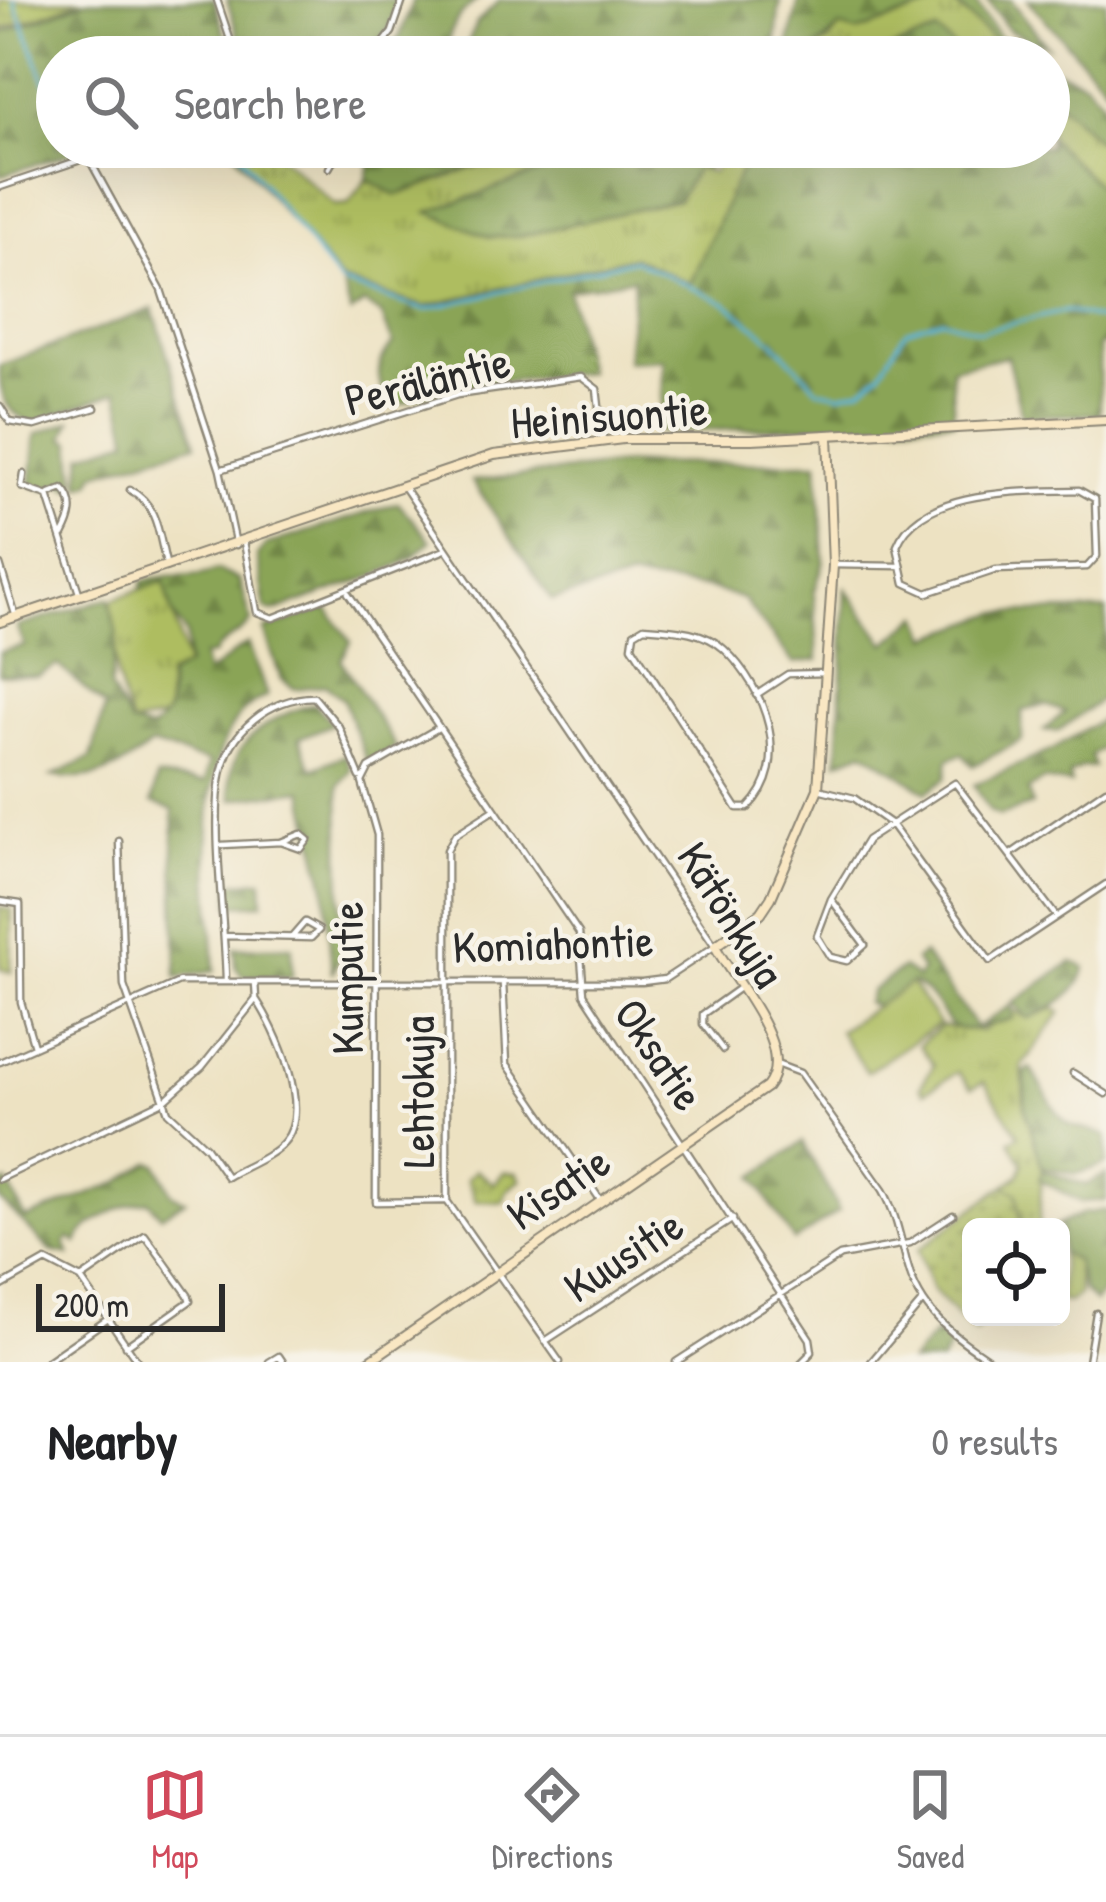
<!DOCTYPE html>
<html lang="en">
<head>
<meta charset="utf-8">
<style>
  :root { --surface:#fff; --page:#f2f2f2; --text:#202124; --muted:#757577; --line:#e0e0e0; --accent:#d1495b }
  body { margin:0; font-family:"Patrick Hand",sans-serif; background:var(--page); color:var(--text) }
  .controls { position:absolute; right:36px; bottom:36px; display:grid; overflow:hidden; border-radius:18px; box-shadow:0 12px 48px #0002 }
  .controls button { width:108px; height:108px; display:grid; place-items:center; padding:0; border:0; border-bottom:3px solid var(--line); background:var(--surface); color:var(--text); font:60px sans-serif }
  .scale { position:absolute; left:36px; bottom:30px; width:189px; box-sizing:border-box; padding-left:12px; border:6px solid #2b2b2b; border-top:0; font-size:33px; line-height:42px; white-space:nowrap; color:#2b2b2b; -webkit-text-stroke:9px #f7f3e8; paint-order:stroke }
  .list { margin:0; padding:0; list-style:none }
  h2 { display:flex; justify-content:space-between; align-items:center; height:156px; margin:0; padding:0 48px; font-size:51px }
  h2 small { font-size:39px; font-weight:400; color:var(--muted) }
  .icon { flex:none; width:66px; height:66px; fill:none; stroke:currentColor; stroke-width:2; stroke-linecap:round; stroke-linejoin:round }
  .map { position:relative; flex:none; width:1106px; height:1362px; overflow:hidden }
  .search { position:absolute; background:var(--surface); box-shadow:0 12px 48px #0002; left:36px; right:36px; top:36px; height:132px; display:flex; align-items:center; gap:30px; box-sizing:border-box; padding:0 42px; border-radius:66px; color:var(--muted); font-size:45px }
  .sheet { height:372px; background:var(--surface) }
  nav { display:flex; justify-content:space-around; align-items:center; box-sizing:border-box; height:168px; border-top:3px solid var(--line); background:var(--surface); font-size:33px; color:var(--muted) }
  nav a { display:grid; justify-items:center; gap:6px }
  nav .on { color:var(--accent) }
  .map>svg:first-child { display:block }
</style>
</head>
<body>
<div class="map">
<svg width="1106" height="1362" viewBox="0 0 1106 1362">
  <defs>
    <pattern id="grass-tufts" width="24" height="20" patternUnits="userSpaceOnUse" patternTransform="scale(3)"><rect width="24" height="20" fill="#aebd60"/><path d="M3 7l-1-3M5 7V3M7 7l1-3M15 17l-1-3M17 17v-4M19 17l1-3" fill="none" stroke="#8e9a4f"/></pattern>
    <pattern id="forest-firs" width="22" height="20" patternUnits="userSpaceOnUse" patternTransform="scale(3)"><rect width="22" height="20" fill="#8aa456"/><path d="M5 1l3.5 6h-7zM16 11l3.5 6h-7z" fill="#718647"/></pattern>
    <pattern id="park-dots" width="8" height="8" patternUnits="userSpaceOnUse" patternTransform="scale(3)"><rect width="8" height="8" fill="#aebd60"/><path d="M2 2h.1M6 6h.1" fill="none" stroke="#8e9a4f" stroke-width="1.8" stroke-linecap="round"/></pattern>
  </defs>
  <rect width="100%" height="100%" fill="#f7f3e8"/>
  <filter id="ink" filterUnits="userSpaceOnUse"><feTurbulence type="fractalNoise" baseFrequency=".00833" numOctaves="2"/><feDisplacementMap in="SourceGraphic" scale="24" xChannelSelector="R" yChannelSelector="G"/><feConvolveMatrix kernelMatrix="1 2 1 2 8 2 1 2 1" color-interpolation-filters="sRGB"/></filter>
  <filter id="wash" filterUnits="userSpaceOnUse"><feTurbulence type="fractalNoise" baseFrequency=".004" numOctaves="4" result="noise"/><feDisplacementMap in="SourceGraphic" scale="48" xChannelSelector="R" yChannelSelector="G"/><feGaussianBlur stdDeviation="2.7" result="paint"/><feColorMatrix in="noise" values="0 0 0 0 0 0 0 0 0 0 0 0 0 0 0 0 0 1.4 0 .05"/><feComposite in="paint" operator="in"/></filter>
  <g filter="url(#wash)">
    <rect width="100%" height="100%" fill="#ede2c2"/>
    <path fill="url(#grass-tufts)" stroke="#6c7446" stroke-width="3" d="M 0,0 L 83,0 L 0,30 Z
      M 950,0 L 1012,57 L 964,57 L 937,32 L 867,57 L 801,57 L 828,42 L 840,26 L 857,32 Z
      M 1049,93 L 1106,148 L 1106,193 L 1049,138 Z
      M 230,147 L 270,147 L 335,205 L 348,204 L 367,179 L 396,195 L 532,147 L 612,147 L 430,212 L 490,237 L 520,236 L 678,200 L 697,166 L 712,173 L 727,147 L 751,147 L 690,284 L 634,257 L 424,307 L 341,281 Z
      M 164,581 L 187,666 L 168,676 L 167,718 L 131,725 L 117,678 L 111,600 Z
      M 0,907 L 12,910 L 11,972 L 0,969 Z
      M 1054,1008 L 1061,1012 L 1022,1066 L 1025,1108 L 1042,1167 L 1039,1227 L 971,1227 L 971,1317 L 992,1317 L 975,1333 L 932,1290 L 918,1250 L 1019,1175 L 1023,1164 L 1010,1141 L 1019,1135 L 984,1082 L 971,1088 L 958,1072 L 924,1092 L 920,1087 L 934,1065 L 919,1045 L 941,1026 L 982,1031 L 1012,1010 L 1028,1018 Z
      M 476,1170 L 494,1184 L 504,1172 L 517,1173 L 521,1180 L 507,1190 L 503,1202 L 476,1201 L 467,1179 Z
      M 1061,1252 L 1076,1261 L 1079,1295 L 1069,1302 L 1061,1301 Z"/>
    <path fill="url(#forest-firs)" stroke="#5a6840" stroke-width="3" d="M 88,0 L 214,0 L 232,57 L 57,57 L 57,147 L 87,147 L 0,176 L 0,34 Z
      M 227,0 L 397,0 L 389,28 L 367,57 L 245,57 Z
      M 413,0 L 477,0 C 459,14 443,34 450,57 L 383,57 L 400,36 Z
      M 500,0 L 780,0 L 775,48 L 759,57 L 663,57 L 625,39 L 599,57 L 471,57 L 467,45 L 476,24 Z
      M 799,0 L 950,0 L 857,32 L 840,27 C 822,42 814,57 786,57 Z
      M 952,0 L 974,0 L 999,36 L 1028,57 L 1012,57 Z
      M 987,0 L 1011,0 L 1047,46 L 1009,30 Z
      M 1028,0 L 1106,0 L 1106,87 Z
      M 938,32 L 964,57 L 867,57 Z
      M 1049,67 L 1085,82 L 1103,102 L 1106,148 L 1049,93 Z
      M 1049,138 L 1106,193 L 1106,344 L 1099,345 L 1100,414 L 1022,416 L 1007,356 L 951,368 L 954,421 L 660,432 L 664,359 L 627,361 L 634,278 L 568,290 L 587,372 L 455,387 L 389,408 C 377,379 373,368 393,343 L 381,314 L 364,303 L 351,313 L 341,281 L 425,307 L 634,257 L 690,284 L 751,147 L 1049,147 Z
      M 353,147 L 531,147 L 396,195 L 367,179 L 370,163 Z
      M 612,147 L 724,147 L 705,170 L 697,167 L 678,200 L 519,236 L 489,237 L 428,212 Z
      M 153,309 L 196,444 L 96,473 L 91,483 L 80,486 L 83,454 L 129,439 L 118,391 L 32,423 C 3,410 0,396 0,365 Z
      M 71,421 L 64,437 L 72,442 L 76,478 L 71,488 L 61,483 L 44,489 L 31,484 L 36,434 Z
      M 818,462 L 824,561 L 814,593 L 818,660 L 793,663 L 743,599 L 709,588 L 630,579 L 552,600 L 472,481 L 625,464 Z
      M 398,503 L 431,541 L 411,559 L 374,576 L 273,612 L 265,609 L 257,556 L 266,545 Z
      M 217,570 L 240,580 L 251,621 C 241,637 223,637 213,655 L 203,656 L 206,673 C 221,666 233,652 248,643 L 267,696 C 184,728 213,899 215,971 L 177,977 L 173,810 L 152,803 L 157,777 L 204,783 L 209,762 L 151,745 C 119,772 92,783 52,776 L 91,758 L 105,707 L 58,665 L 38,676 L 0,674 L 0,652 L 25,646 L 17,627 L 109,598 L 117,636 L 110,688 L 131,725 L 151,730 C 175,712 168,703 169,676 L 187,666 L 186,634 L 173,615 L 164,581 L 141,589 L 142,582 C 169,571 191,582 217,570 Z
      M 846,589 L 886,644 L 920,615 L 929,637 L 997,613 L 1106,610 L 1106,696 L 1058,731 L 1044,730 L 1065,712 L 1045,705 L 1022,711 L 1022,740 L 973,766 L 962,754 L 948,759 L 946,778 L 927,792 L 864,751 L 838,761 Z
      M 327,608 L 351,642 L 341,660 L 396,747 L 368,764 L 343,699 L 326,685 L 295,689 L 281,679 L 264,630 Z
      M 314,704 L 333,724 L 299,738 L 312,769 L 345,755 L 351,770 L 339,786 L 342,950 L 332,974 L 325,887 L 303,790 L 232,799 C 220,747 270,716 314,704 Z
      M 1106,717 L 1106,746 L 1091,755 L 1094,767 L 1081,767 L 1069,775 L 1071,784 L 1043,780 L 1028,790 L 1032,805 L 1000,816 L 990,811 L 974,785 L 1054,749 Z
      M 262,880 L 263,903 L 230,905 L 230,883 Z
      M 292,946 L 292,977 L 243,976 L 236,968 L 235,948 Z
      M 923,954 L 977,1028 L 1011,1005 L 1013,1018 C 925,1048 961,1010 912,982 L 879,1006 L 867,1003 L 871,991 L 903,968 L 918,978 L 922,970 L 915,960 Z
      M 1072,962 L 1085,967 C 1082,993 1050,1010 1028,1018 L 1013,1003 Z
      M 1030,1068 C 1043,1084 1053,1114 1069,1124 C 1079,1130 1095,1130 1106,1136 L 1106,1164 L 1076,1174 L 1042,1167 L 1025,1108 L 1025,1072 Z
      M 803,1142 L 839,1211 L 794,1241 L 754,1177 Z
      M 150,1162 L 157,1164 L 172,1194 L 185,1200 L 161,1216 L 149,1201 C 124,1203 85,1222 77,1243 L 70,1238 L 65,1243 L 70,1255 L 51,1251 L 0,1200 L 0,1186 L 7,1182 L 26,1219 L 118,1183 Z
      M 1042,1170 L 1086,1185 L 1106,1174 L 1106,1200 L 1081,1202 L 1040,1180 Z
      M 1106,1210 L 1106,1288 L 1095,1302 L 1083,1290 L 1076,1261 L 1061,1252 L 1061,1227 L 1054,1227 L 1081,1214 Z
      M 936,1333 L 951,1345 L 941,1362 L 910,1362 Z"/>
    <path fill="url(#park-dots)" stroke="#6c7446" stroke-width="3" d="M 1004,1186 L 1017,1193 L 1021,1227 L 971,1227 L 971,1313 L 961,1319 L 932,1290 L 918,1250 Z"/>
    <path fill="#aebd60" stroke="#6c7446" stroke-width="3" d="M 911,983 L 939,1024 L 867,1072 L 839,1031 Z"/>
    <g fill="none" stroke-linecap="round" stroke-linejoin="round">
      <path stroke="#5bb5d9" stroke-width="3" d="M 14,0 L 57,112
        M 235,147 L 340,283 L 425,310 L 634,260 L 726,303 L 773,341 L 818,389 L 840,394 L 862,388 L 880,373 L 906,330 L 942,319 L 980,331 L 1066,311 L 1106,321"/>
    </g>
  </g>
  <g filter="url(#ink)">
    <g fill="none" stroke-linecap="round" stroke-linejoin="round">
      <defs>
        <path id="street" d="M 217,0 L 236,57
          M 373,57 L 392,32 L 403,0
          M 88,157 L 161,290 L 220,470 L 236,545
          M 329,168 L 341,147
          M 0,187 L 119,147
          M 0,406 L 10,422 L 35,426 L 95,408
          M 220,470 L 457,395 L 581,377 L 597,389 L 603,441
          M 24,474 L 22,487 L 48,496
          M 130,490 C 159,504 159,539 167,567
          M 1079,490 L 1095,499 L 1097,556 L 1087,567 L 996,570 L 927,593 L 905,583 L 897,546 C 921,487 1025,492 1079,490 Z
          M 50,494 L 63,489 C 77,503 71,520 63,535
          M 48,496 L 80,596
          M 244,542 L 257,612 L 273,618 L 445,550
          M 0,565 L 16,617
          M 833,565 L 898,566
          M 348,593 L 579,933 L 584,994 L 810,1339 L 812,1352 L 802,1362
          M 644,627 C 671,629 704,630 724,649 C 765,687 794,763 748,808 L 737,808 L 632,646 L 634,633 Z
          M 756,695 L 788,674 L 826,673
          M 438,728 L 369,768 L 362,782 L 377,835 L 376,1202 L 445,1201
          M 818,789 L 854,798 L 891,824 L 990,961 L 1106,884
          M 494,810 L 455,835 L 447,850 L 447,1201 L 560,1362
          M 119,841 L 124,986 L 168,1112 L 206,1147 L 227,1177 C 244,1167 271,1157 284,1142 C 313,1109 276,1029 256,999
          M 222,845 L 281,842 L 301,849 L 308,840 L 301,834 L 281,842
          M 1012,853 L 1106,789
          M 831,899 L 817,936 L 830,957 L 847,961 L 865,945 L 831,899 L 867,840 L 955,783 L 1056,916
          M 0,901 L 20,904 L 21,1002 L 34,1046
          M 225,936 L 311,938 L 319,930 L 305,922 L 292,937
          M 226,981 C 225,924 211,826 221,775 C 229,730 270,698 314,697 L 339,727 L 360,777
          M 503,983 L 507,1064 L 599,1198
          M 723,1050 L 703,1024 L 703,1014 L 738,989
          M 0,1062 L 179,982 L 642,982 L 665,979 L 715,946 L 405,488
          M 779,1065 L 800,1073 L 883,1190 C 896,1213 900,1237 907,1263 C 919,1312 953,1335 993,1362
          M 1073,1073 L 1106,1094
          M 0,1179 L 165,1100 L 202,1067 L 256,999 L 255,982
          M 81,1279 L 145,1235 L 188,1295 L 190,1301 L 126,1346
          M 0,1287 L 46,1261 L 81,1279 L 138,1362
          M 547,1340 L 733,1219
          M 46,1362 L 108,1319
          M 269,1362 L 279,1356 L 283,1362
          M 676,1362 L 840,1256 L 910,1243 L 953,1215
          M 871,1362 L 922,1302
          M 1088,1362 L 1096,1313"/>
        <path id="secondary" d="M 0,622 L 494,455 L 623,439 L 752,439 L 1106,420
          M 368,1362 L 767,1087 C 797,1049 735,984 715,946 L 761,913 L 771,898 L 818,789 L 833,565 L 828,435"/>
      </defs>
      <use href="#street" stroke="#8c8676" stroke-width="9"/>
      <use href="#secondary" stroke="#8c8676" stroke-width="12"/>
      <use href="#street" stroke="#fff" stroke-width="4.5"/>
      <use href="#secondary" stroke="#f9e7c3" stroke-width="8"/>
    </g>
  </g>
  <g text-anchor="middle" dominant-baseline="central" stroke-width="9" stroke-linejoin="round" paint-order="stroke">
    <g font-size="45" fill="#2b2b2b" stroke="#f7f3e8">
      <text transform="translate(427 380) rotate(-14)">Peräläntie</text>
      <text transform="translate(609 415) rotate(-4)">Heinisuontie</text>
      <text transform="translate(732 914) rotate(58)">Kätönkuja</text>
      <text transform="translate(553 943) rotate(-2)">Komiahontie</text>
      <text transform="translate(346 978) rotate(-90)">Kumputie</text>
      <text transform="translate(660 1054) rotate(56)">Oksatie</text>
      <text transform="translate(417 1092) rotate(-90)">Lehtokuja</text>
      <text transform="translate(558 1187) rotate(-34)">Kisatie</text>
      <text transform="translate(623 1255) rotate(-33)">Kuusitie</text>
    </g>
  </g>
</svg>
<div class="controls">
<button><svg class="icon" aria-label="locate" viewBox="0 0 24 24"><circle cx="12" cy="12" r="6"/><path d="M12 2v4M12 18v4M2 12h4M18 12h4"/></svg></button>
</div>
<div class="scale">200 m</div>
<div class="search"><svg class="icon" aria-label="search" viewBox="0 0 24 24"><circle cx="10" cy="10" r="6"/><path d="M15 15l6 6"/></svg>Search here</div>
</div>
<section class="sheet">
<h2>Nearby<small>0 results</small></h2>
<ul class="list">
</ul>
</section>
<nav>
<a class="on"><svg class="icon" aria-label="map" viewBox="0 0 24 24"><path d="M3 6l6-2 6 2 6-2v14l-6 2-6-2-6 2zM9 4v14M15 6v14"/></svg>Map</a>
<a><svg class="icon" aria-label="directions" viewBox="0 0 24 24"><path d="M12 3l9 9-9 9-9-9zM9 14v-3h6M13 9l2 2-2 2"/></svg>Directions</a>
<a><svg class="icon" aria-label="saved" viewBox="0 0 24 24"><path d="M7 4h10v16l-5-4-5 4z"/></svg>Saved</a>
</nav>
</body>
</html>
